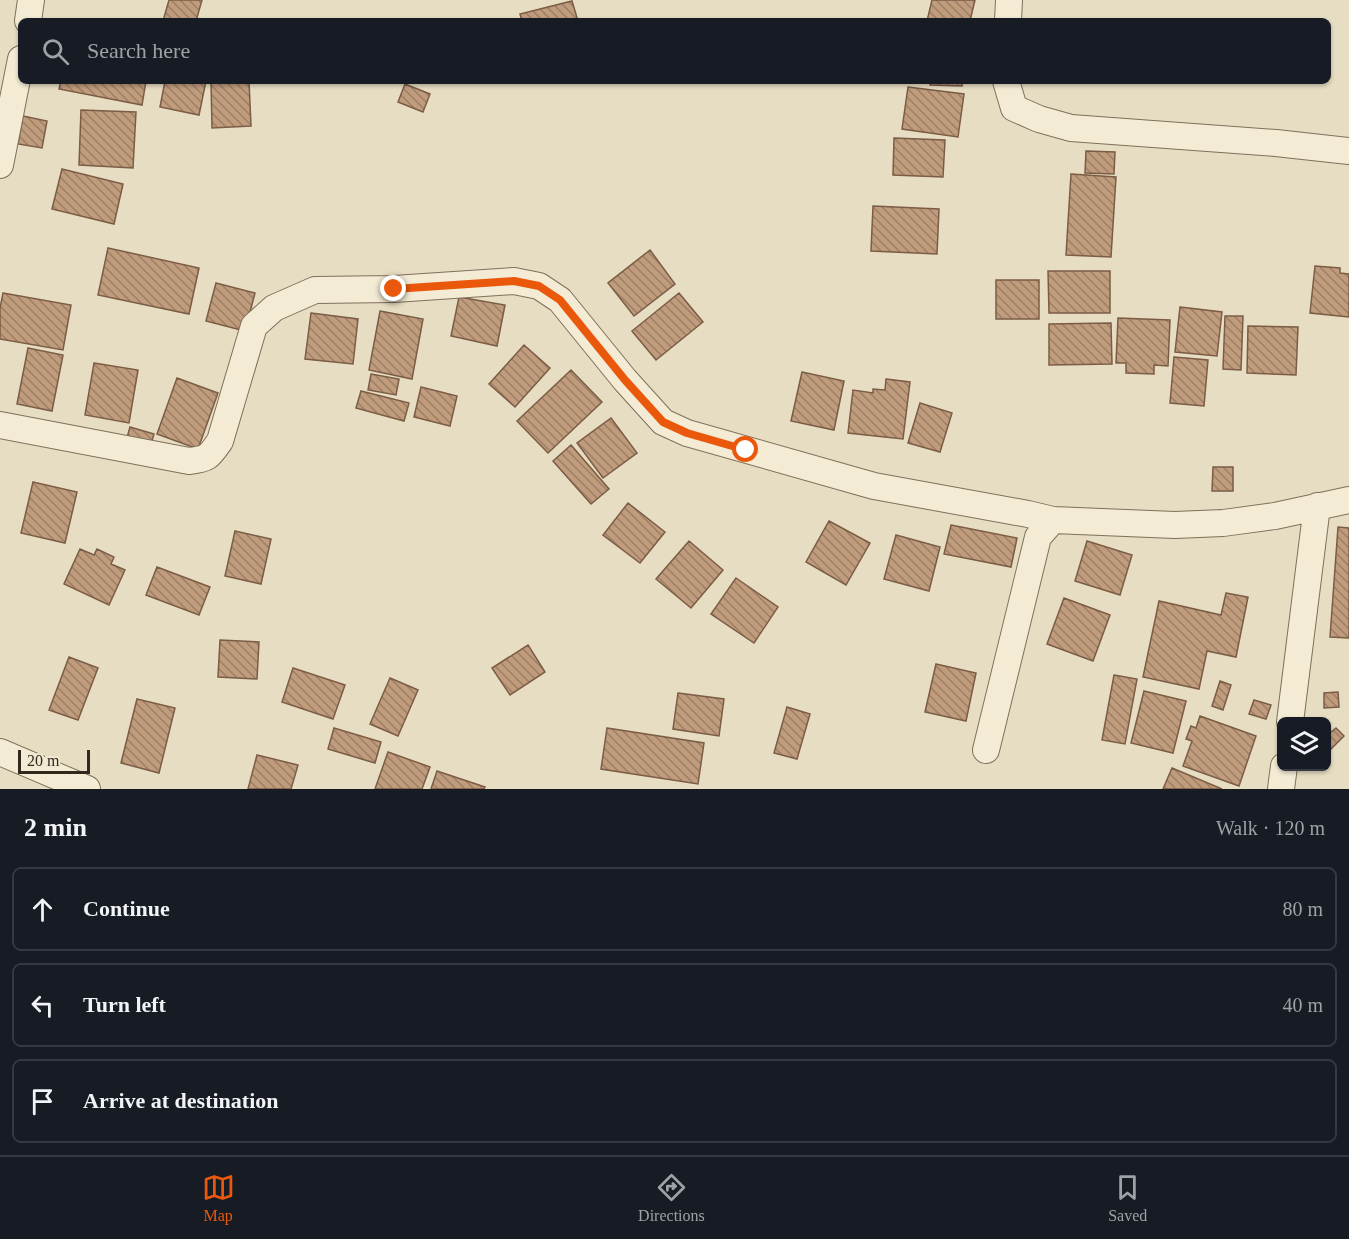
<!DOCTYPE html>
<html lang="en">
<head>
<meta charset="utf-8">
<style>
  :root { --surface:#171b24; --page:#242831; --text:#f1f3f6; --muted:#9ea1a6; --line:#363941; --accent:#ea580c }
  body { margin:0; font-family:"Times New Roman",serif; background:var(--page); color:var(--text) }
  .controls { position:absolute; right:18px; bottom:18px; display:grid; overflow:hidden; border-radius:9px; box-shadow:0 2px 4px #0004 }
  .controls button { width:54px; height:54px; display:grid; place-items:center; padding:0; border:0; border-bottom:2px solid var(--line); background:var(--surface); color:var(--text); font:30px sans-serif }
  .scale { position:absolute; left:18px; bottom:15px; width:72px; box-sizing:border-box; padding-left:6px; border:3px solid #31281e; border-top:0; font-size:16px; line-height:21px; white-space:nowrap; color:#31281e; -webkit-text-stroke:4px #f0e8d1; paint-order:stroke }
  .stop { position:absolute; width:18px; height:18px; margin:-14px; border:4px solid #ea580c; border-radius:50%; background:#fff }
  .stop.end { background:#ea580c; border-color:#fff; box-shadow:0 2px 6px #0008 }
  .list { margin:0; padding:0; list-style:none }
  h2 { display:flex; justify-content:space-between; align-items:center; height:78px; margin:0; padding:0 24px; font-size:26px }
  h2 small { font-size:20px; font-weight:400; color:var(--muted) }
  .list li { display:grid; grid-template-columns:39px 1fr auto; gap:18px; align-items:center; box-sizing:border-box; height:84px; margin:0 12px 12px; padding:0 12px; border:2px solid var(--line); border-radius:9px }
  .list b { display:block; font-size:22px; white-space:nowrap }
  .list em { font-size:20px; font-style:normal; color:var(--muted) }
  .icon { flex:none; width:33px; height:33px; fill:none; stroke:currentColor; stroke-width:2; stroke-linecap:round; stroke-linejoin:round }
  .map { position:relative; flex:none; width:1349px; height:789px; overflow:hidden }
  .search { position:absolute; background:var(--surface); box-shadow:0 2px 4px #0004; left:18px; right:18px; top:18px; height:66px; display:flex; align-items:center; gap:15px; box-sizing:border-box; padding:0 21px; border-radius:9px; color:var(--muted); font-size:22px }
  .sheet { height:366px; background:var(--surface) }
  nav { display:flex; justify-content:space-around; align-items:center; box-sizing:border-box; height:84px; border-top:2px solid var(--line); background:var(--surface); font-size:16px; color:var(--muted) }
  nav a { display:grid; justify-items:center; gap:3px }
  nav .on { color:var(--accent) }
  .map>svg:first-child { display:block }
</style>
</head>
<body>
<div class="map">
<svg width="1349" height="789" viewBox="0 0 1349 789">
  <defs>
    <pattern id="building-back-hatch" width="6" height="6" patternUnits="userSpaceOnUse" patternTransform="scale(1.5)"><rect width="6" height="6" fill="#c09c7d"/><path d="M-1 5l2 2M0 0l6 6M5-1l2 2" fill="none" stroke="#9d7f66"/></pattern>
  </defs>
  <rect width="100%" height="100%" fill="#e7ddc2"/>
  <path fill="url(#building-back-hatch)" stroke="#7b5c45" stroke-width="1.5" d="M 169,0 L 202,0 L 196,21 L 163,21 Z
    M 932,0 L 975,0 L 970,21 L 927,21 Z
    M 572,1 L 578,21 L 522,21 L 520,14 Z
    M 61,81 L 146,81 L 142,105 L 59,89 Z
    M 165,81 L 206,81 L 199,115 L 160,107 Z
    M 211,81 L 249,81 L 251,126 L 212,128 Z
    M 930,81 L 963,81 L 962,86 L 930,85 Z
    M 405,84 L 430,94 L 423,112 L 398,102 Z
    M 908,87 L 964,94 L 958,137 L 902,129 Z
    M 81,110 L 136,112 L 133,168 L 79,165 Z
    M 23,116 L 47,121 L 42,148 L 18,144 Z
    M 894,138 L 945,140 L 943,177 L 893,175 Z
    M 1086,151 L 1115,152 L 1114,174 L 1085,173 Z
    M 62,169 L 123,184 L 114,224 L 52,209 Z
    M 1071,174 L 1116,177 L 1111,257 L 1066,255 Z
    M 873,206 L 939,209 L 937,254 L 871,251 Z
    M 108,248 L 199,268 L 189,314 L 98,295 Z
    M 650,250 L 675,284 L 634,316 L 608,283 Z
    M 1315,266 L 1340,268 L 1340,273 L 1349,274 L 1349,317 L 1310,313 Z
    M 1048,271 L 1110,271 L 1110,313 L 1049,313 Z
    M 996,280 L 1039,280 L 1039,319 L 996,319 Z
    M 216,283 L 255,293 L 245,331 L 206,321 Z
    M 3,293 L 71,305 L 63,350 L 0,339 L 0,308 Z
    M 679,293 L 703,322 L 656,360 L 632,331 Z
    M 459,297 L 505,305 L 497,346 L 451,336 Z
    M 1180,307 L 1222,312 L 1217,356 L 1175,352 Z
    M 380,311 L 423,319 L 412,379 L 369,370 Z
    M 311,313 L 358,319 L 353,364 L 305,359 Z
    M 1225,316 L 1243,316 L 1241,370 L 1223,369 Z
    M 1118,318 L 1170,320 L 1168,366 L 1154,365 L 1154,374 L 1126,373 L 1126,363 L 1116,363 Z
    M 1111,323 L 1112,364 L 1049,365 L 1049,324 Z
    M 1248,326 L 1298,327 L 1296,375 L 1247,373 Z
    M 524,345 L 550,368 L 515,407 L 489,384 Z
    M 28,348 L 63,355 L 52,411 L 17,404 Z
    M 1174,357 L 1208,360 L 1204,406 L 1170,403 Z
    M 94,363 L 138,370 L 129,423 L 85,415 Z
    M 571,370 L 602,402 L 548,453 L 517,421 Z
    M 802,372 L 844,381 L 834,430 L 791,421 Z
    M 371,374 L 399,379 L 396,395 L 368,390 Z
    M 177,378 L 218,393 L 198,449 L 157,434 Z
    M 886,379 L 910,382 L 903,439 L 848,433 L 853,390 L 873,393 L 873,389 L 885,390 Z
    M 421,387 L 457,396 L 450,426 L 414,417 Z
    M 361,391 L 409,403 L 404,421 L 356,408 Z
    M 920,403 L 952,413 L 940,452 L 908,443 Z
    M 611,418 L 637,453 L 603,478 L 577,443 Z
    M 130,427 L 154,434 L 149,451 L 125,445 Z
    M 571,445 L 609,489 L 591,504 L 553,461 Z
    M 1213,467 L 1233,467 L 1233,491 L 1212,491 Z
    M 33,482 L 77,492 L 65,543 L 21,533 Z
    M 628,503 L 665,532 L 640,563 L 603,535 Z
    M 829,521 L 870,543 L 846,585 L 806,562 Z
    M 951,525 L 1017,538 L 1011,567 L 944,554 Z
    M 1338,527 L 1349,528 L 1349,638 L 1330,637 Z
    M 235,531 L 271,539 L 261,584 L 225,576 Z
    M 896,535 L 940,547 L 929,591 L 884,579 Z
    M 689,541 L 723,570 L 691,608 L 656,579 Z
    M 1087,541 L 1132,555 L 1120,595 L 1075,581 Z
    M 80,549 L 94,555 L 97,549 L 114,557 L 111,564 L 125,570 L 109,605 L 64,584 Z
    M 157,567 L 210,587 L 199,615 L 146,595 Z
    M 736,578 L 778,607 L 754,643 L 711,614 Z
    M 1226,593 L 1248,597 L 1236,657 L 1207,651 L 1199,689 L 1143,677 L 1159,601 L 1221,615 Z
    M 1064,598 L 1110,615 L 1093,661 L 1047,644 Z
    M 220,640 L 259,642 L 257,679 L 218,677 Z
    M 528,645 L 545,672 L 510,695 L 492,668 Z
    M 69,657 L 98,668 L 78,720 L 49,710 Z
    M 936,664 L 976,673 L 966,721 L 925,712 Z
    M 293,668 L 345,685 L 333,719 L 282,702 Z
    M 1114,675 L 1137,679 L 1125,744 L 1102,740 Z
    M 390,678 L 418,690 L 398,736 L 370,724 Z
    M 1220,681 L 1231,685 L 1223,710 L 1212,706 Z
    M 1144,691 L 1186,701 L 1173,753 L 1131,743 Z
    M 1338,692 L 1339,707 L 1324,708 L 1324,693 Z
    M 678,693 L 724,699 L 719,736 L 673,729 Z
    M 137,699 L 175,708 L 159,773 L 121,763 Z
    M 1254,700 L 1271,705 L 1266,719 L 1249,714 Z
    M 787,707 L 810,714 L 797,759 L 774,753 Z
    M 1200,716 L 1256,736 L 1239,786 L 1183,766 L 1192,741 L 1186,739 L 1191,726 L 1196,728 Z
    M 334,728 L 381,742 L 375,763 L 328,749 Z
    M 607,728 L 704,743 L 698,784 L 601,769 Z
    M 1336,728 L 1344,736 L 1330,750 L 1326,747 L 1326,736 Z
    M 388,752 L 430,767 L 422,789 L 375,789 Z
    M 257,755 L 298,765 L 291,789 L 248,789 Z
    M 1172,768 L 1222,789 L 1163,789 Z
    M 437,771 L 485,787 L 484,789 L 431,789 Z"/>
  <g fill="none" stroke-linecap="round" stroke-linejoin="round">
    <defs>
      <path id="street" d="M 28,21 L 31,0
        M 1008,21 L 1009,0
        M 1006,81 L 1014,108 L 1039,119 L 1071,128 L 1276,143 L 1349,151
        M 0,165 L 21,59
        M 0,425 L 189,461 C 208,459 209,457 220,441 L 254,326 L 274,308 L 315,290 L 394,289 L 514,281 L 539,286 L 560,300 L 625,380 L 663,422 L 687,433 L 874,486 L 1028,514 L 1053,520 L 1175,525 L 1223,523 L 1275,516 L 1349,500
        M 1290,722 L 1317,506
        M 986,750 L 1038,537 L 1053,520
        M 0,752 L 87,789
        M 1281,789 L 1284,766"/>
    </defs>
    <use href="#street" stroke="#7f705c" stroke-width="28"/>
    <use href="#street" stroke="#f3ebd4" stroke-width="26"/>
  </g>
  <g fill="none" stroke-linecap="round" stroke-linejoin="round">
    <path stroke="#ea580c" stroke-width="8" d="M 394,289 L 514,281 L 539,286 L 560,300 L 625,380 L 663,422 L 687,433 L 746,450"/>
  </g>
</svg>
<div class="controls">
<button><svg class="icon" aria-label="layers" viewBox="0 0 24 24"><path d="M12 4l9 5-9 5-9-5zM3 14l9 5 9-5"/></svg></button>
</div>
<div class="scale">20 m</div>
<div class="stop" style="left:746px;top:450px"></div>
<div class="stop end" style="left:394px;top:289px"></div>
<div class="search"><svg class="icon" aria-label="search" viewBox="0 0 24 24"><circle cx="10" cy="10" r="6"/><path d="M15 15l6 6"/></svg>Search here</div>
</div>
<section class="sheet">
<h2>2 min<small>Walk · 120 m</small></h2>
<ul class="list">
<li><svg class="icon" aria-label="ahead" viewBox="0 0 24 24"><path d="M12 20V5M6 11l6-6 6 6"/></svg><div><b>Continue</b></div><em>80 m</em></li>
<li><svg class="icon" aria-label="left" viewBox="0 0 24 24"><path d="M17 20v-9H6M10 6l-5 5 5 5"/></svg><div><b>Turn left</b></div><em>40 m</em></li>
<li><svg class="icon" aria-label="arrive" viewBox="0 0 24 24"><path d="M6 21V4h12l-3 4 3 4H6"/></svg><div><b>Arrive at destination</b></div></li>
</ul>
</section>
<nav>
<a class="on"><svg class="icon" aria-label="map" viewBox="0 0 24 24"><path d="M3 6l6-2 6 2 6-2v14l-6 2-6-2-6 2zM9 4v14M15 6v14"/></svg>Map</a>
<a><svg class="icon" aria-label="directions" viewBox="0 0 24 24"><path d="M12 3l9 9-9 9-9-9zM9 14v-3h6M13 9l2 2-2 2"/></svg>Directions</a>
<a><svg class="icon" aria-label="saved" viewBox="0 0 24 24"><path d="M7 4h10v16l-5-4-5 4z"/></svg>Saved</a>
</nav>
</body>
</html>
